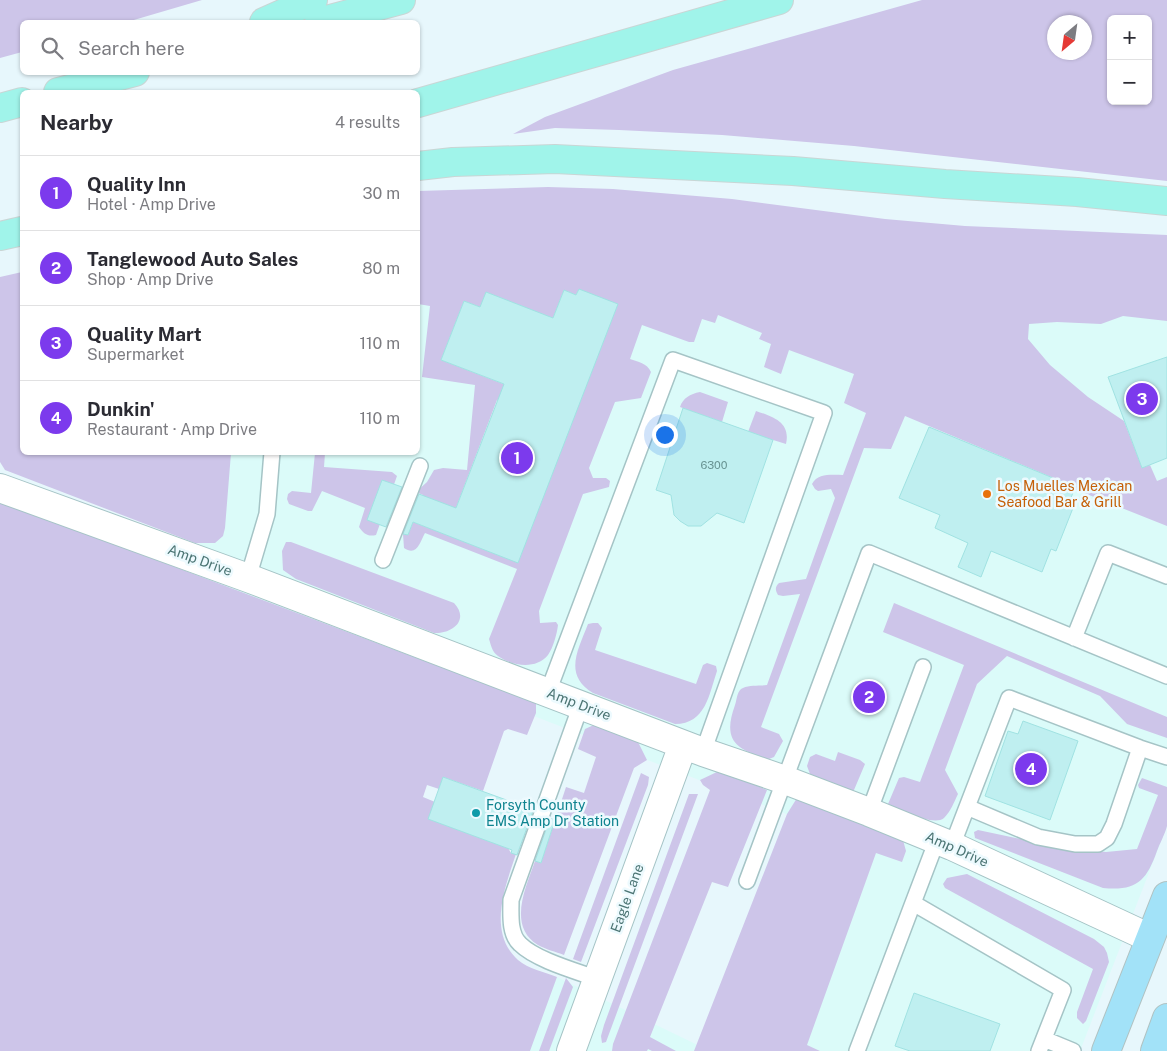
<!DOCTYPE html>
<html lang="en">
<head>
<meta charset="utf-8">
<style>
  :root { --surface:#fff; --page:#f7f7f7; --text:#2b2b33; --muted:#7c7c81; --line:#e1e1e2; --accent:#7c3aed }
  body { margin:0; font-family:"Public Sans",sans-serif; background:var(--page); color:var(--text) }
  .controls { position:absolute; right:15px; top:15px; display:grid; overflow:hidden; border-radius:8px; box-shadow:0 1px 4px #0004 }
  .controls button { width:45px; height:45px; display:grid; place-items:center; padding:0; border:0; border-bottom:1px solid var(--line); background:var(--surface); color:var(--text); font:25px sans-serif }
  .compass { position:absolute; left:1047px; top:15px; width:45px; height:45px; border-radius:50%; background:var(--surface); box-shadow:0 1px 4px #0004; rotate:209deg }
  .you { position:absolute; left:664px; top:434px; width:18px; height:18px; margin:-12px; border:4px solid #fff; border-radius:50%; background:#1a73e8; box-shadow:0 0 0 8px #1a73e833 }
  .badge { display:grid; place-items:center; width:32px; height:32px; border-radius:50%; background:var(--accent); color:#fff; font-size:16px; font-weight:700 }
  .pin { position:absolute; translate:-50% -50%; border:2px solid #fff; box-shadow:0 1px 5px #0006 }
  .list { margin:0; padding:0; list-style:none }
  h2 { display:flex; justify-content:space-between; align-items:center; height:65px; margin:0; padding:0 20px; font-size:21px }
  h2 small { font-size:16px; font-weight:400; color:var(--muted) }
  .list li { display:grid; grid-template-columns:32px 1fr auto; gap:15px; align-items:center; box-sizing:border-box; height:75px; padding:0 20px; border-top:1px solid var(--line) }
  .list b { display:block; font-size:19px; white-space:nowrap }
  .list p { margin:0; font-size:16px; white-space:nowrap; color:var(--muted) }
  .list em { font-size:16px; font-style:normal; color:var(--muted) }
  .icon { flex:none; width:28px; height:28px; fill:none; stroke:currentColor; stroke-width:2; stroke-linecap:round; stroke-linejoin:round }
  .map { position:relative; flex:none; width:1167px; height:1051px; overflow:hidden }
  .search { position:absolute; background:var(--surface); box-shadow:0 1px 4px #0004; left:20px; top:20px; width:400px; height:55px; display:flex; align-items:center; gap:12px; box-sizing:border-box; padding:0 18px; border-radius:8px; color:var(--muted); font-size:19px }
  .panel { position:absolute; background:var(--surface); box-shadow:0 1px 4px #0004; left:20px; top:90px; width:400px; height:365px; border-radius:8px }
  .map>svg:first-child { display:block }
</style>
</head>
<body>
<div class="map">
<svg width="1167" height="1051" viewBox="0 0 1167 1051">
  <rect width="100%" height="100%" fill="#e7f7fc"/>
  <path fill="#dbfbf9" d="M 418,279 L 1167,308 L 1167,826 L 1080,1051 L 787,1051 L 864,844 L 199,586 L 202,453 L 418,452 Z
    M 557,977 L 710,1051 L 524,1051 Z"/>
  <path fill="#cdc5e9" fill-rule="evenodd" d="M 0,0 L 202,0 L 127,22 L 22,22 L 22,52 L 0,58 Z
    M 922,0 L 1167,0 L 1167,181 L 854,146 L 722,135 L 619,130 L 555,128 L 513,134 L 545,117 L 673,70 ZM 1111,19 L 1148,19 L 1148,101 L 1111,101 ZM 1054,22 L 1084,22 L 1084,52 L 1054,52 Z
    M 548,187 L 613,189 L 732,199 L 885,219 L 965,226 L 1167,235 L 1167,321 L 1123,316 L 1101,324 L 1057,322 L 1029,324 L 1028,339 L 1050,365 L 1088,397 L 1124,421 L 1142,468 L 1150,465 L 1157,481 L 1167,477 L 1167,526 L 1074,489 L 1075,487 L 905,416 L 891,449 L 864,448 L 761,727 L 779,734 L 783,741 L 774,757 L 769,759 C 736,750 722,741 735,705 C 737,699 737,690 743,688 C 750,685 760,686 767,685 L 800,594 L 783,596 L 778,595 C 775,590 775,587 779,583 L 806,579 L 835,498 L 831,489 L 818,491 L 815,489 L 812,484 C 818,473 831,475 843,475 L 866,413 L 844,403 L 854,374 L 789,350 L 781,374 L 764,367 L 771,344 L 759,339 L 762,333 L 718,315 L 715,323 L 702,319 L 694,342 L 689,342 L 642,325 L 630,359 C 638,362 647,363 651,372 L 641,398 L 615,402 L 589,468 L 593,478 L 606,478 L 610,481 L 609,487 L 583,494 L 539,611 L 540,623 L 556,622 L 558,625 C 557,634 553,648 548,655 C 536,670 512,666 498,656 C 492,652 491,645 489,639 L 517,569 L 425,533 C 420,542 417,557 404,548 L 403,534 L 408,535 L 413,522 L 518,562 L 579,289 L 576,295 L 564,290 L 553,318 L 480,307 L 464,301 L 441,360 L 524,392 L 497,400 L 454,513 L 418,509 L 423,495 L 416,492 L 427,482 L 434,470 L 443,468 L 467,470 L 475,385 L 422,377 L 430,306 L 418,304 L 418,191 Z
    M 22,272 L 22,452 L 231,453 L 225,528 L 223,536 L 215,543 L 195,543 L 5,470 L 0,462 L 0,277 Z
    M 700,392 L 728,402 L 722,422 L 680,407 C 683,398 690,394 700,392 Z
    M 756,411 C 773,417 791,422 786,444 L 748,432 Z
    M 315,453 L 325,453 L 324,467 L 392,472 L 397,476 L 376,535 C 368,537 364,534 359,527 L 365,508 L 322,491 L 312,511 L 308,511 L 289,504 L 287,499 L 288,494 L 292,491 L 311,493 Z
    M 0,501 L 536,703 L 536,713 L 527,735 L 508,729 L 504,731 L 483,791 L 443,777 L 439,789 L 427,785 L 423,797 L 435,802 L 429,819 L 508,848 L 511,853 L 516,854 C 505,887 487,932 518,960 C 528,969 545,972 557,977 L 530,1051 L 0,1051 Z
    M 286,542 L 291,542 L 454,603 C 470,620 452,634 434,633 L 296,579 L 283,570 L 282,551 Z
    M 894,603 L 1167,717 L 1167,738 L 1127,724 L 1100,696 L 1007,656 L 977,684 L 945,770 L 958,794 C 954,802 951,811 944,818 C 933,827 900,809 888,804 L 899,778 L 904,777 L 920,782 L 964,665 L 883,632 Z
    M 593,623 L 598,623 L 602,628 L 595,650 L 696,684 L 703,665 L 707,663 L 716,666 L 717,671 C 709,694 706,724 675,724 L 593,693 C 563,675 578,650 588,624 Z
    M 596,724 L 637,740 L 647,760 L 634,768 L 564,955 C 556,952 545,949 538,945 C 507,926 526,887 535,861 L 541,863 L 566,787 L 584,793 L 596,757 L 578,749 L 585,729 Z
    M 838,752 L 860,760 L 865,764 L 854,790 L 849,790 L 810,774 L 807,766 L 810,757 L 816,754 L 835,761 Z
    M 719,771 L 727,773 L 767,790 L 728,887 L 712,882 L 650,1037 L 676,1051 L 652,1051 L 648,1049 L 647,1051 L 612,1051 L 613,1044 L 710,790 L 703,785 L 700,780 Z
    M 641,773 L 649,777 L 648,785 L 581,962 L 573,959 Z
    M 1142,778 L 1167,787 C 1167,799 1167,814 1167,826 C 1165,834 1160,843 1157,851 C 1146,882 1136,891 1103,888 L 975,838 L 974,832 L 978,830 L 1063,848 L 1106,852 L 1137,849 L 1158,795 L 1139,788 L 1138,785 Z
    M 689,794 L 698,794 L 606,1042 L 602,1043 L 601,1036 L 604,1025 Z
    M 797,798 L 903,840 L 906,851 L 902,862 L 876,853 L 807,1045 L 820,1051 L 694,1051 L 787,814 Z
    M 967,874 L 1094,939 L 1104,947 L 1107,953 L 1109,962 L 1086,1021 L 1083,1024 L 1077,1018 L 1077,1012 L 1093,969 L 945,888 L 943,884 L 947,878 Z
    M 566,978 L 573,987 L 549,1051 L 539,1051 Z"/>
  <path fill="#bfeff0" stroke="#a0e2e2" d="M 579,289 L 618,304 L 518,563 L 413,522 L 408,535 L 403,534 L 419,494 L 456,508 L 504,384 L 441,360 L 464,301 L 480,307 L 486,292 L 553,318 L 564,290 L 576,295 Z
    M 1167,357 L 1167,458 L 1142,468 L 1108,377 Z
    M 683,408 L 773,440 L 744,523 L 717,513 L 701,526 L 688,526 L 680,521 L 674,515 L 671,495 L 656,490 Z
    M 929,427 L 1075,487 L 1068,506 L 1073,508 L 1056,551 L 1051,549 L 1042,572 L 991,551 L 981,577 L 958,567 L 968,543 L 935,528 L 940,515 L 899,498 Z
    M 382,480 L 402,487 L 386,527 L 367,520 Z
    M 1023,721 L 1078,741 L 1050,820 L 985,796 L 1008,731 L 1018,734 Z
    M 443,777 L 523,806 L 523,808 L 533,811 L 517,855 L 511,853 L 512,850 L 428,819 Z
    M 550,818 L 555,820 L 541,863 L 535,861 Z
    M 914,993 L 1000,1024 L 990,1051 L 910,1051 L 895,1046 Z"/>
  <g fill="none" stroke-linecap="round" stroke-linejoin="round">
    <defs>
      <path id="service" d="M 383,560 L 420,466
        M 248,578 L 267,514 L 272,452
        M 1074,638 L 1108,553 L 1167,576
        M 548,692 L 673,360 L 824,413 L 703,752
        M 581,705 L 511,900 C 511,914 509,934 520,944 C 536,960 576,971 598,979
        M 967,807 L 1038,837 L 1075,844 L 1098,844 L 1107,838 L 1114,824 L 1140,748
        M 869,812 L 923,667
        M 952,846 L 1009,698 L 1140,748 L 1167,757
        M 747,881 L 869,553 L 1167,676
        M 913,903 L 937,840
        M 1044,1039 L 1073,1051
        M 857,1051 L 913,903 L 1063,990 L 1039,1051"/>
      <path id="minor" d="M 0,488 L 248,578 L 703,752 L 785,780 L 869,812 L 952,846 L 1150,938
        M 571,1051 L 683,745"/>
      <path id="primary" d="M 1106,1051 L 1167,896
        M 1155,1051 L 1167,1018"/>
      <path id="motorway" d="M 264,22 L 313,0
        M 319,22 L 401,0
        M 58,92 L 135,72
        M 418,103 L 779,0
        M 0,108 L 22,102
        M 418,166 L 453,162 L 555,159 L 793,171 L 945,184 L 1077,192 L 1167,201
        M 0,236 L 22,231"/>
    </defs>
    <use href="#service" stroke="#a5c4c6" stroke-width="18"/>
    <use href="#minor" stroke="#a5c4c6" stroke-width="30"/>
    <use href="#primary" stroke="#b0c2c2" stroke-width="30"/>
    <use href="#motorway" stroke="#c9d6d5" stroke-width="30"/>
    <use href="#service" stroke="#fff" stroke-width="15"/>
    <use href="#minor" stroke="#fff" stroke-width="28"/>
    <use href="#primary" stroke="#a2e2f8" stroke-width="28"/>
    <use href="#motorway" stroke="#a0f4ea" stroke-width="28"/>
  </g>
  <circle fill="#e8710a" stroke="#edfafe" stroke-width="2" cx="987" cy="494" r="5"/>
  <circle fill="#0f9aa8" stroke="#edfafe" stroke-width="2" cx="476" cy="813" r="5"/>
  <g text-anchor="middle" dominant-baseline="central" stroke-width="5" stroke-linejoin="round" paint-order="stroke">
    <g font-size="11" fill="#699493">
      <text x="714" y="465">6300</text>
    </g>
    <g font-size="14" fill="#c56008" stroke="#edfafe" text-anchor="start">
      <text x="997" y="486">Los Muelles Mexican<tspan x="997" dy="16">Seafood Bar &amp; Grill</tspan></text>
    </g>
    <g font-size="14" fill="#4c7574" stroke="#edfafe">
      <text transform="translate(200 560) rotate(20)">Amp Drive</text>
      <text transform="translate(579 704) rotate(21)">Amp Drive</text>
      <text transform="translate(957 849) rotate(24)">Amp Drive</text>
      <text transform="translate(627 898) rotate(-70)">Eagle Lane</text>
    </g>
    <g font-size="14" fill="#0d838f" stroke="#edfafe" text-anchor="start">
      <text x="486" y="805">Forsyth County<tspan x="486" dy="16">EMS Amp Dr Station</tspan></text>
    </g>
  </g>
</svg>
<div class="controls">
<button>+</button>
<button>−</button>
</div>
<svg class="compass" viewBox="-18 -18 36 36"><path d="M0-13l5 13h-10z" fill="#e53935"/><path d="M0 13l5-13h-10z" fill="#7c7c81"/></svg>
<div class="you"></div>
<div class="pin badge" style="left:517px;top:458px">1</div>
<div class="pin badge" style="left:869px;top:697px">2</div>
<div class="pin badge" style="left:1142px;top:399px">3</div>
<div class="pin badge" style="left:1031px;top:769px">4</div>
<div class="search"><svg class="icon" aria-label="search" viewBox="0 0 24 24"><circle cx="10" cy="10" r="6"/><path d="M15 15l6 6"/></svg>Search here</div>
<section class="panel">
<h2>Nearby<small>4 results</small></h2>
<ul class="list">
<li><span class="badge">1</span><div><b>Quality Inn</b><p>Hotel · Amp Drive</p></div><em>30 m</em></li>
<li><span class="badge">2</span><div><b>Tanglewood Auto Sales</b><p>Shop · Amp Drive</p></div><em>80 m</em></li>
<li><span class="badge">3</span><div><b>Quality Mart</b><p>Supermarket</p></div><em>110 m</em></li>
<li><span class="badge">4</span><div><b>Dunkin'</b><p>Restaurant · Amp Drive</p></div><em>110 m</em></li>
</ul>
</section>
</div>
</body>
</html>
